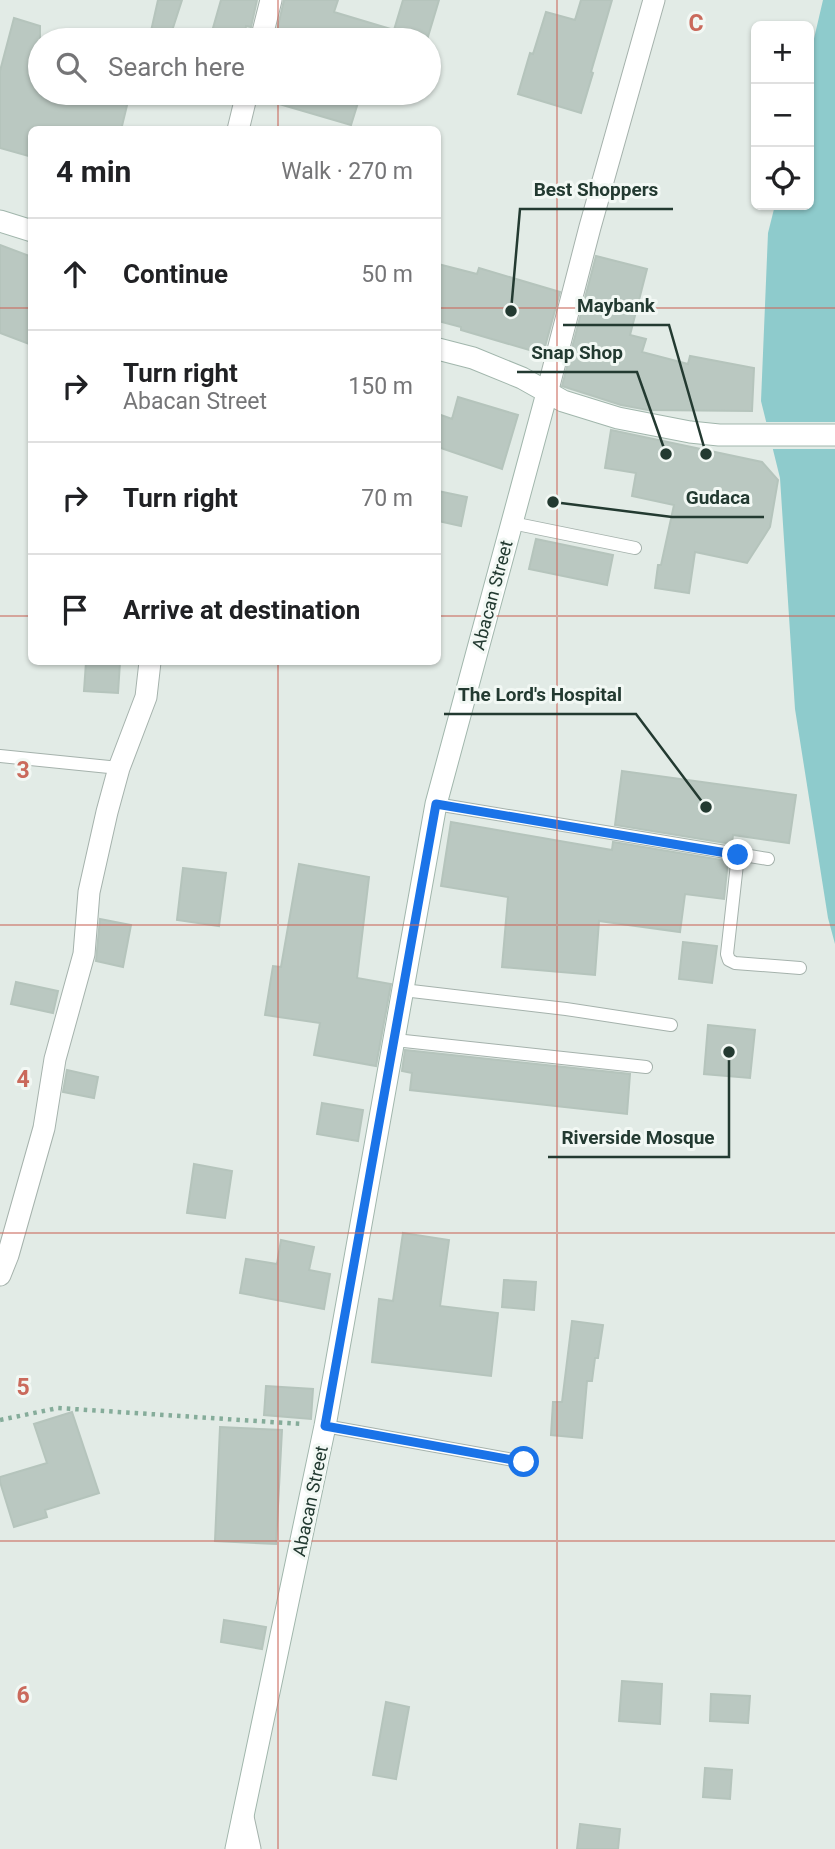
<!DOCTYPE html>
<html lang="en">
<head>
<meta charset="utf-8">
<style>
  :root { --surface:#fff; --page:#f6f6f6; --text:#202124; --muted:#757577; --line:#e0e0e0 }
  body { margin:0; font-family:Roboto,sans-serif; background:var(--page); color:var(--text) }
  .controls { position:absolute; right:21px; top:21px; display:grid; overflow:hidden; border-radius:10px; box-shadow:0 2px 5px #0004 }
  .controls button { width:63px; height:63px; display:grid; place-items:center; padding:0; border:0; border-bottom:2px solid var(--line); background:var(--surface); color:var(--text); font:35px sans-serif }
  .stop { position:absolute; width:21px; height:21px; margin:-16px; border:5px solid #1a73e8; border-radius:50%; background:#fff }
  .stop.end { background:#1a73e8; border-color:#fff; box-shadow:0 2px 7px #0008 }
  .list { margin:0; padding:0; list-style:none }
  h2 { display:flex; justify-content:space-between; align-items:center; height:91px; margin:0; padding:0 28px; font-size:30px }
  h2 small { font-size:23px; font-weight:400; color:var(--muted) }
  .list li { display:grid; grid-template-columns:46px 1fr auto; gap:21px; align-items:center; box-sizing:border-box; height:112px; padding:0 28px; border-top:2px solid var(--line) }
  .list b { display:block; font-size:26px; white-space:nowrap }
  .list p { margin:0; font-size:23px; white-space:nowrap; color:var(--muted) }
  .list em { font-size:23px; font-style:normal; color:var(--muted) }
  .icon { flex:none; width:38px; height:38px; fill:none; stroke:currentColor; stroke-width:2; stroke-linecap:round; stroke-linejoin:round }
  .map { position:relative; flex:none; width:835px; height:1849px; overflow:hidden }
  .search { position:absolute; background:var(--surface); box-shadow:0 2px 5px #0004; left:28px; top:28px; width:413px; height:77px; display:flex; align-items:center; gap:18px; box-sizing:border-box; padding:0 24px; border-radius:38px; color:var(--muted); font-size:26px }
  .panel { position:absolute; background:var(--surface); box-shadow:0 2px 5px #0004; left:28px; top:126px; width:413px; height:539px; border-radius:10px }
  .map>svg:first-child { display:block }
</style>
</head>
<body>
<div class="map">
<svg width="835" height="1849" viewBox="0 0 835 1849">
  <rect width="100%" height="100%" fill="#e2ebe6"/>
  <path fill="#8ecbcc" d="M 823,0 L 835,0 L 835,944 L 828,918 L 795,709 L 780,478 L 761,401 L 768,233 L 775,205 L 809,205 L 809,60 Z"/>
  <path fill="#e2ebe6" d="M 762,422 L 835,422 L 835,449 L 769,449 Z"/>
  <path fill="#bac8c1" stroke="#b5c4bc" stroke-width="2" d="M 158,0 L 182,0 L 169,40 L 149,40 Z
    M 221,0 L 257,0 L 251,27 L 246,26 L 244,40 L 211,35 Z
    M 284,0 L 338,0 L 334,12 L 394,30 L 403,0 L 439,0 L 427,40 L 293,40 L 276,35 Z
    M 581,0 L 612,0 L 591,72 L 593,73 L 581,113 L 518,94 L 530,53 L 533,54 L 546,12 L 575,20 Z
    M 14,18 L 40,26 L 40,93 L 130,93 L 121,130 L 32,130 L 32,157 L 0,148 L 0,71 Z
    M 263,93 L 361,93 L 351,125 L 262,99 Z
    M 0,245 L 32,257 L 32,345 L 0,333 Z
    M 596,256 L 647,269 L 630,335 L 646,339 L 642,352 L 688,364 L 690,356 L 754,368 L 752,411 L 648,410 L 621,405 L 562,386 Z
    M 438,264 L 477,274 L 479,268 L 560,292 L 543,354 L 461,330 L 461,327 L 438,321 Z
    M 458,397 L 518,415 L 502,469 L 438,447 L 438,414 L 452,419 Z
    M 611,430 L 762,462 L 778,480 L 770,527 L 747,563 L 695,552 L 689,593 L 655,588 L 658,565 L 661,565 L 674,505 L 632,496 L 636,473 L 605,468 Z
    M 438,491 L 467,497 L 461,526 L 438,521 Z
    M 536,539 L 613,555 L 607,585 L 529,569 Z
    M 86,662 L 120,662 L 118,693 L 84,691 Z
    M 622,771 L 796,795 L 789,843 L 733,835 L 732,844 L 615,825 Z
    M 451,822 L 612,850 L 613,842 L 728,861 L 724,899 L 685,894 L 680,932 L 599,921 L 595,975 L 502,967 L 508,897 L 441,886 Z
    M 299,864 L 369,877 L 357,978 L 391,984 L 376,1066 L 314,1055 L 320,1023 L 265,1015 L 273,966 L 281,967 Z
    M 183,868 L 226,873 L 219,926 L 177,920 Z
    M 100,919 L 131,925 L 123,967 L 96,961 Z
    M 683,942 L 717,946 L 712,983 L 679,979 Z
    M 16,982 L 58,991 L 53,1013 L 11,1004 Z
    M 708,1025 L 755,1030 L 750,1078 L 704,1074 Z
    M 405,1050 L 630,1074 L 627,1114 L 410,1090 L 412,1073 L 402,1071 Z
    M 67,1070 L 98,1077 L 94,1098 L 63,1092 Z
    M 322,1103 L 363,1110 L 358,1141 L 317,1134 Z
    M 194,1164 L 232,1171 L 225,1218 L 187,1213 Z
    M 403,1233 L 449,1240 L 440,1306 L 498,1313 L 491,1376 L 372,1362 L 379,1299 L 393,1301 Z
    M 281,1240 L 314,1247 L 309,1270 L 330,1274 L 324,1309 L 240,1293 L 246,1259 L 277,1264 Z
    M 504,1280 L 536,1282 L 534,1310 L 502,1307 Z
    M 572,1321 L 603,1325 L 598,1358 L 595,1358 L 592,1381 L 587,1381 L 582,1438 L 551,1435 L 553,1402 L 562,1402 Z
    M 266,1386 L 313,1389 L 311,1419 L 264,1415 Z
    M 72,1412 L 99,1493 L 45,1510 L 47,1517 L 14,1527 L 0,1482 L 0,1477 L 47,1463 L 34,1424 Z
    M 220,1427 L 282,1430 L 276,1544 L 215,1541 Z
    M 224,1620 L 266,1627 L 262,1649 L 221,1642 Z
    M 622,1681 L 662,1684 L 660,1724 L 619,1721 Z
    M 711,1694 L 750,1696 L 748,1723 L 710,1721 Z
    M 386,1702 L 409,1707 L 396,1779 L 373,1775 Z
    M 705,1768 L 732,1770 L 730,1799 L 703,1797 Z
    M 580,1824 L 620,1829 L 618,1849 L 577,1849 Z"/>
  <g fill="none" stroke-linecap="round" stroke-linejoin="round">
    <defs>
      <path id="service" d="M 512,523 L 635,548
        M 0,756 L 119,768
        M 436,804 L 768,859
        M 738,855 L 727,954 L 729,960 L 735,963 L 800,968
        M 403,990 L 566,1009 L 671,1025
        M 395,1040 L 646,1067
        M 325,1426 L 524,1462"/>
      <path id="minor" d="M 261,40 L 271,0
        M 238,130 L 247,93
        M 0,1275 L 8,1255 L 44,1128 L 55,1059 L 84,954 L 89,892 L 107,812 L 119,768 L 146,697 L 150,662
        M 243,1817 L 250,1849"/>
      <path id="tertiary" d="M 547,393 L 590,227 L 654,0"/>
      <path id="secondary" d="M 0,221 L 32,231
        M 438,349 L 473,358 L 522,378 L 563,401 L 618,418 L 690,432 L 719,435 L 835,435
        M 236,1849 L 325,1426 L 436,804 L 547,393"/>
    </defs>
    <use href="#service" stroke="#a5b2ac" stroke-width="14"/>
    <use href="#minor" stroke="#a5b2ac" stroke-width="23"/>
    <use href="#tertiary" stroke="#a5b2ac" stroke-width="23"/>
    <use href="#secondary" stroke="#a1b6ac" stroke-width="23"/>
    <path stroke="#85ac9a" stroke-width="4.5" stroke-dasharray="3.5 5" stroke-linecap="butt" d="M 0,1420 L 58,1408 L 302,1424"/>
    <use href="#service" stroke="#fff" stroke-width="12"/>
    <use href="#minor" stroke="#fff" stroke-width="21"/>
    <use href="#tertiary" stroke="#fff" stroke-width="21"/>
    <use href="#secondary" stroke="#fff" stroke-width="21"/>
  </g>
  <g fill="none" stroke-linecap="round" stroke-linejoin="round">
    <path stroke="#1a73e8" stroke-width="9" d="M 524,1462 L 325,1426 L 436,804 L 738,855"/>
  </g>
  <path fill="none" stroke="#ca6a5c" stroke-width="2" stroke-opacity="0.55" d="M 278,0 L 278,40M 557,0 L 557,1849M 278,93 L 278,130M 0,308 L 32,308M 438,308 L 835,308M 0,616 L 32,616M 438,616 L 835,616M 278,662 L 278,1849M 0,925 L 835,925M 0,1233 L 835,1233M 0,1541 L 835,1541"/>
  <g text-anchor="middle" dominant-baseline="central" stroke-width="6" stroke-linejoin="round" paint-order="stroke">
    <g font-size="18" fill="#233a31" stroke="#f2f8f4">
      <text transform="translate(492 595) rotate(-75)">Abacan Street</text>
      <text transform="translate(310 1501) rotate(-78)">Abacan Street</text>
    </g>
  </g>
  <g font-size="23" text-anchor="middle" font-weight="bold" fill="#ca6a5c" stroke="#f2f8f4" stroke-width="6" stroke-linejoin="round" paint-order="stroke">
    <text x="696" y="31">C</text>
    <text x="23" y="778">3</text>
    <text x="23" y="1087">4</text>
    <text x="23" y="1395">5</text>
    <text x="23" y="1703">6</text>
  </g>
  <path fill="none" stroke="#233a31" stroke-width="2.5" d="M511 311L520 209H673M706 454L669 325H563M666 454L637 372H517M553 502L672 517H764M706 807L636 714H444M729 1052L729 1157H548"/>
  <g fill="#233a31" stroke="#f2f8f4" stroke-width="2.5">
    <circle cx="511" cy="311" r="7"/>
    <circle cx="706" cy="454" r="7"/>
    <circle cx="666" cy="454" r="7"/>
    <circle cx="553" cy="502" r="7"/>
    <circle cx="706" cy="807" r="7"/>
    <circle cx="729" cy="1052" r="7"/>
  </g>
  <g font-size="19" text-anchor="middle" font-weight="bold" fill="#233a31" stroke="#f2f8f4" stroke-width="6" stroke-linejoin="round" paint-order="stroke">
    <text x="596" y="196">Best Shoppers</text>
    <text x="616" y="312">Maybank</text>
    <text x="577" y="359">Snap Shop</text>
    <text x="718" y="504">Gudaca</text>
    <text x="540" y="701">The Lord's Hospital</text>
    <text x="638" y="1144">Riverside Mosque</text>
  </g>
</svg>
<div class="controls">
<button>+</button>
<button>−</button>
<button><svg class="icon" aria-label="locate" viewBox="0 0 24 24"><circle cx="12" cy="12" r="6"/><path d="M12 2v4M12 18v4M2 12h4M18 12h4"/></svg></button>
</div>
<div class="stop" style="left:524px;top:1462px"></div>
<div class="stop end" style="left:738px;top:855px"></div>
<div class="search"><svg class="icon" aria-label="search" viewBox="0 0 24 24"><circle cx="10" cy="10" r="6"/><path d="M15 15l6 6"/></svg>Search here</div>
<section class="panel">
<h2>4 min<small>Walk · 270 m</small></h2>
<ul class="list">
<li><svg class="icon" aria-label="ahead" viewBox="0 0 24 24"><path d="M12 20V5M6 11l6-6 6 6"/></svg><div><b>Continue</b></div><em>50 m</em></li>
<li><svg class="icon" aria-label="right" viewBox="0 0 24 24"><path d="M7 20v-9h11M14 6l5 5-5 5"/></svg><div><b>Turn right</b><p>Abacan Street</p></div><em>150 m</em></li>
<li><svg class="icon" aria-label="right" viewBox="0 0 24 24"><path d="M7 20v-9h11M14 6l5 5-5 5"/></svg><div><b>Turn right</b></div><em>70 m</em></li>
<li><svg class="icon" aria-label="arrive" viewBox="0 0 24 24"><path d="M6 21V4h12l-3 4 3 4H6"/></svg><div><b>Arrive at destination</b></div></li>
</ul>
</section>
</div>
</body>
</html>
